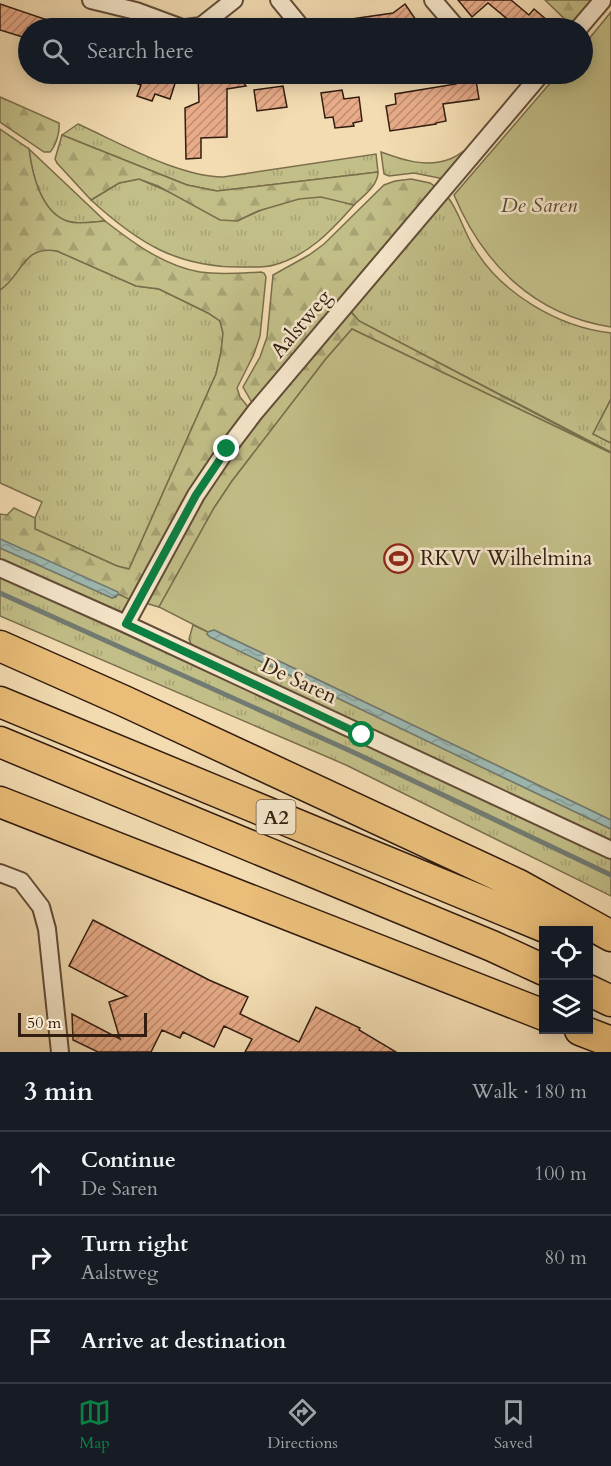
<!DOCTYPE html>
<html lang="en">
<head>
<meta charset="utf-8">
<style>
  :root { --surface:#171b24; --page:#242831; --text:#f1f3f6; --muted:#9ea1a6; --line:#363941; --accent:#0b8043 }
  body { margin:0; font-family:Cardo,serif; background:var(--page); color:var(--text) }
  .controls { position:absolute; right:18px; bottom:18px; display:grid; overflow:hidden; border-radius:0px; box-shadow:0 3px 15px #0003 }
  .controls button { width:54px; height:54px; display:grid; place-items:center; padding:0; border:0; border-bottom:2px solid var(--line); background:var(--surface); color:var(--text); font:30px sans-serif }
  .scale { position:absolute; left:18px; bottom:15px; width:129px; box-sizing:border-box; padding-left:6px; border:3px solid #321d10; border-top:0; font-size:16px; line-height:21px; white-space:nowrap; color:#321d10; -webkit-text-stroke:4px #f7e8cd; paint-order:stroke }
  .stop { position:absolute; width:18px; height:18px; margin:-14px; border:4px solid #0b8043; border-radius:50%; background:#fff }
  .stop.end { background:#0b8043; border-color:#fff; box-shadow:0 2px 6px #0008 }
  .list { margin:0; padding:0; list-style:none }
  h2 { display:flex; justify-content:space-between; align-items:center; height:78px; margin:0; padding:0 24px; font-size:26px }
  h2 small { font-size:20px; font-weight:400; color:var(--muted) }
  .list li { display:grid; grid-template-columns:39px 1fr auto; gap:18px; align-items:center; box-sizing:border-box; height:84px; padding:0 24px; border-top:2px solid var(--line) }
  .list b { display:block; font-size:22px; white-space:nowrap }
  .list p { margin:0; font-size:20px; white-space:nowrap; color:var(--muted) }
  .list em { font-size:20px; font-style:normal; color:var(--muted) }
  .icon { flex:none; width:33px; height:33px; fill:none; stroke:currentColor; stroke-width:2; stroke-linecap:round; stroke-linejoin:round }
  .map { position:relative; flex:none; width:611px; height:1052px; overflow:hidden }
  .search { position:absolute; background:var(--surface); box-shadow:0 3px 15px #0003; left:18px; right:18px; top:18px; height:66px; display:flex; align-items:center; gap:15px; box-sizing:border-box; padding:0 21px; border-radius:33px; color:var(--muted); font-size:22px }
  .sheet { height:330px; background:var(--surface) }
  nav { display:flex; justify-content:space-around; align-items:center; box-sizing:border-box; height:84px; border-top:2px solid var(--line); background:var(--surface); font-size:16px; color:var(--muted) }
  nav a { display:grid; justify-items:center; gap:3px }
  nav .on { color:var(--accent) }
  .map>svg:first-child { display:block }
</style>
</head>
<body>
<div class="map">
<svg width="611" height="1052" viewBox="0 0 611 1052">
  <defs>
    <pattern id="grass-tufts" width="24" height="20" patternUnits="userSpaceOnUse" patternTransform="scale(1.5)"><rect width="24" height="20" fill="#c2be87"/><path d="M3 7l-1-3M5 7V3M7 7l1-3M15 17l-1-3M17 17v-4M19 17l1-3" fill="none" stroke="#a7a374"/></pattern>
    <pattern id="forest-firs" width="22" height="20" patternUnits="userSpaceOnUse" patternTransform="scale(1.5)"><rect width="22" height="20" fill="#c2be87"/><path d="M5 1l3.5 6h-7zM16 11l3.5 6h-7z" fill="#a7a374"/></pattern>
    <pattern id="water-waves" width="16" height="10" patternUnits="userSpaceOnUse" patternTransform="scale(1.5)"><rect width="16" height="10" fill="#9dbab4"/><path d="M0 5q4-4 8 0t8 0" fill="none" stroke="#889f9a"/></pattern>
    <pattern id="building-hatch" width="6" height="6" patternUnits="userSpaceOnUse" patternTransform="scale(1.5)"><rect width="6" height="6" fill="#e8ac89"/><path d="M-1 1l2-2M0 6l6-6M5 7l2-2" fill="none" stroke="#bd8b6f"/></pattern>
  </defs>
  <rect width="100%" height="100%" fill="#f3dcb2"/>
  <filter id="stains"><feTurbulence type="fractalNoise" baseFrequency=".00333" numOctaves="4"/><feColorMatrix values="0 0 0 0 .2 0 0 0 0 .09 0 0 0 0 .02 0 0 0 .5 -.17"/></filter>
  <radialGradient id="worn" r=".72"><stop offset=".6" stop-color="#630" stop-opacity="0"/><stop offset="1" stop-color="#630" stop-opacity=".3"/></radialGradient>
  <path fill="url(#grass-tufts)" stroke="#7a6e4c" stroke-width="1.5" d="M 78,124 C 120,143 177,176 223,177 L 376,154 L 378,172 L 217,191 L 187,185 L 62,135 Z
    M 477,141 L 444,179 L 414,173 L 389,176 L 384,174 L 381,152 C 403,160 426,168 450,159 C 459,156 469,147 477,141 Z
    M 29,149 L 105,221 C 93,222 78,225 67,221 C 41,212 32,174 29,149 Z
    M 139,179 L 237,221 C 262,209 294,195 322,197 C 333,198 344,203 354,205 C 332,230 308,256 274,265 C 264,268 253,267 242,267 C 178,268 138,243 91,200 L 119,183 Z
    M 447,196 C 459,211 463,230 473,246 C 500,293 558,327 611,333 L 611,399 L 593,434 L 611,443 L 611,452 L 359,321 L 349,309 Z
    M 44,249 L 57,251 L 136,286 L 159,289 L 208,313 L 220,321 L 223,333 L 221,352 L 216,374 L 129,569 L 117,566 L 35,529 L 35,518 L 42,502 L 0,483 L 0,290 L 32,254 Z
    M 0,548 L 112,598 L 116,597 L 118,592 L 133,601 L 126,611 L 116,612 L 0,561 Z
    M 0,576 L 611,858 L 611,896 L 346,765 L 0,616 Z
    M 193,625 L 208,632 L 207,634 L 210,637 L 611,829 L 611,842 L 192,647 L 189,639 Z"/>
  <path fill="url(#forest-firs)" stroke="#7a6e4c" stroke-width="1.5" d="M 545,0 L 593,0 L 573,27 Z
    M 0,97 L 59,123 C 60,132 56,146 50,152 L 44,152 L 0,122 Z
    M 0,129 L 29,149 C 32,174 41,212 67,221 C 78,225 93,222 105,221 C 132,242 164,266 200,272 C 220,275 241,273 261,272 L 264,273 L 266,277 L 260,336 L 254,354 L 237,388 L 240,397 L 249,408 L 133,601 L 0,539 L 0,514 L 7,515 L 14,508 L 35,518 L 35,529 L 117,566 L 129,569 L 216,374 L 221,352 L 223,333 L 220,321 L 208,313 L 159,289 L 136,286 L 57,251 C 22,245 23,275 0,290 Z
    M 62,135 L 187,185 L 217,191 L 378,172 C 378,186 363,196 354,205 L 321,197 L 299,199 L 258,211 L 237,221 L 220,220 L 158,186 L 139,179 L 119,183 L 91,200 L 57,163 L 55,159 Z
    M 411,179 L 430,183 L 437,188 L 256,403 L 251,401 L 243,387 L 260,357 L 267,337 L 273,275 L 309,255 L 324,244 L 384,185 L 395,181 Z
    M 348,309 L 359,321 L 611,453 L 352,329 L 325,360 L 232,481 L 214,508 L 159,607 L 142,602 L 231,451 Z
    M 611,399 L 611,443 L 593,434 Z"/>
  <path fill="#c2be87" stroke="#7a6e4c" stroke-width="1.5" d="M 611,12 L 611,327 C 534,315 483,264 454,195 L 558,74 L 582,74 L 583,46 Z
    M 352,329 L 611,453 L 611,820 L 214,630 L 208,632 L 159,607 L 214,508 L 232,481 L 325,360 Z"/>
  <path fill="url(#water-waves)" stroke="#727b72" stroke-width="1.5" d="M 0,539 L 118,592 L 118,595 L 112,598 L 0,548 Z
    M 214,630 L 611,820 L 611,829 L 210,637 L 207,634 L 208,632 Z"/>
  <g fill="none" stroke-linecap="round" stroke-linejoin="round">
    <path stroke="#727b72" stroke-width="5" d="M 0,593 L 355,753 L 611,875"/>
  </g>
  <path fill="url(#building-hatch)" stroke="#321d10" stroke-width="1.5" d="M 458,0 L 511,0 L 529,15 L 534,9 L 547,20 L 542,26 L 545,28 L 518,28 L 488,3 L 472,17 Z
    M 0,4 L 65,26 L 65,28 L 28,28 L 26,38 L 0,30 Z
    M 405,4 L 416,20 L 405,28 L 345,28 L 345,20 L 393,13 Z
    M 113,74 L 178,74 L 170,99 L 155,94 L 152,101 L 137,96 L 141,85 L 113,75 Z
    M 198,74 L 237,74 L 246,86 L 227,89 L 227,137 L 201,138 L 201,158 L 186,159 L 185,108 L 199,102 Z
    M 462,74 L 475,74 L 479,99 L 443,104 L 446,121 L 436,123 L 436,124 L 390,131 L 386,106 L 396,104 L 395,94 L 456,84 L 455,76 Z
    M 283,86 L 287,107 L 257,111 L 254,90 Z
    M 342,90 L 344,99 L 359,97 L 362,121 L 353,123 L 354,126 L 335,128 L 333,117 L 325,118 L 321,93 Z
    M 93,920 L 209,980 L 248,997 L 240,1014 L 299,1042 L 316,1007 L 360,1028 L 359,1030 L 396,1052 L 245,1052 L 252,1039 L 224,1026 L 214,1047 L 183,1032 L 180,1038 L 162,1030 L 151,1052 L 98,1052 L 73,1040 L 72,1014 L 120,1039 L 109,1002 L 127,996 L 69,966 Z"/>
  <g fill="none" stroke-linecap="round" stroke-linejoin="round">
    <defs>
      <path id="minor" d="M 91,0 L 136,11 L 182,28
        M 279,0 L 302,28
        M 433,0 L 457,28
        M 186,28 L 201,26 L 234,0
        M 579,28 L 602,1
        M 0,568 L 126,624 L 611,850
        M 126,624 L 196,495 L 227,449 L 255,412 L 541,74
        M 0,873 L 21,881 L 41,907 L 47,929 L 60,1052"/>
      <path id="motorway" d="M 0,646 L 124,701 L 519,885 L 611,936
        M 0,702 L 552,930
        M 0,742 L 492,946 L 544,970
        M 0,802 L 544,1015
        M 588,990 L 611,1001
        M 580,1030 L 611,1042"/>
    </defs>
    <use href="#minor" stroke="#624d38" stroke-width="20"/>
    <use href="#motorway" stroke="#321d10" stroke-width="33"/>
    <use href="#minor" stroke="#f7e8cd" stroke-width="16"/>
    <use href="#motorway" stroke="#eabe79" stroke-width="30"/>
  </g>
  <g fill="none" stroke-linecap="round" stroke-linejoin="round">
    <path stroke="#0b8043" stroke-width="8" d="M 227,449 L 196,495 L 126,624 L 362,735"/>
  </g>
  <defs>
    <symbol id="stadium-ring" viewBox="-11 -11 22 22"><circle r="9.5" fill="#f7e8cd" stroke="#8f2418" stroke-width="1.5"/><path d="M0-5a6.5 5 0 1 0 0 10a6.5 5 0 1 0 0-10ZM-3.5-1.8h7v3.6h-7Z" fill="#8f2418"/></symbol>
  </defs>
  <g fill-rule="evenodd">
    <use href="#stadium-ring" x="382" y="542" width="33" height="33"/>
  </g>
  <g text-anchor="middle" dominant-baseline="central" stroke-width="5" stroke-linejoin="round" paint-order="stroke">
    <rect fill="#f7e8cd" stroke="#6d5a49" stroke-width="1.5" x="256.5" y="800" width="39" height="34" rx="4.5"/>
    <g font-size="20" font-weight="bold" fill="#321d10">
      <text x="276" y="817">A2</text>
    </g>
    <g font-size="21" font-style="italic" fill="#5d4d34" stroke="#f7e8cd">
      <text x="539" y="205">De Saren</text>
    </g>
    <g font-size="21" fill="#321d10" stroke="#f7e8cd">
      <text transform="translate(301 324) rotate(-50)">Aalstweg</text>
      <text transform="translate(299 681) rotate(25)">De Saren</text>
    </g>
    <g font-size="21" fill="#321d10" stroke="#f7e8cd" text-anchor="start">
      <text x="420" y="558">RKVV Wilhelmina</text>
    </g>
  </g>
  <rect width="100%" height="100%" filter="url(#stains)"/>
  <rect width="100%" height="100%" fill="url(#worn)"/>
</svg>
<div class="controls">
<button><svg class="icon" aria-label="locate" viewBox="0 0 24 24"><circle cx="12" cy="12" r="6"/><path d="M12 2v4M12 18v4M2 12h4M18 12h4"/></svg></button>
<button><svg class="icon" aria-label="layers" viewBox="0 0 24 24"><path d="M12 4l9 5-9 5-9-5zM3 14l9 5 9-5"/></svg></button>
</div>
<div class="scale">50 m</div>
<div class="stop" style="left:362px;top:735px"></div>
<div class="stop end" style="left:227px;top:449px"></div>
<div class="search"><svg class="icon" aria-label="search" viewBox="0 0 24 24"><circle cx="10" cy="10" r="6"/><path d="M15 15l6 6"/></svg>Search here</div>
</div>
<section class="sheet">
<h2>3 min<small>Walk · 180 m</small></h2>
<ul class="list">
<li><svg class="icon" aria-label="ahead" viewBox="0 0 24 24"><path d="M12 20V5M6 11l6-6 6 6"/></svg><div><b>Continue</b><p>De Saren</p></div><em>100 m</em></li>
<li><svg class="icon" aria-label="right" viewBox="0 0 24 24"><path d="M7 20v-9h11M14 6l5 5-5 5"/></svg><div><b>Turn right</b><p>Aalstweg</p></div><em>80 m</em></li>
<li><svg class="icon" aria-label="arrive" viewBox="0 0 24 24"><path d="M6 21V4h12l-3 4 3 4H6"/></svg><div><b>Arrive at destination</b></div></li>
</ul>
</section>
<nav>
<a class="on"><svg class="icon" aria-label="map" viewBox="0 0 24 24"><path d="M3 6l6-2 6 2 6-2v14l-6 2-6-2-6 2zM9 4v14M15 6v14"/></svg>Map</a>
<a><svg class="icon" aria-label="directions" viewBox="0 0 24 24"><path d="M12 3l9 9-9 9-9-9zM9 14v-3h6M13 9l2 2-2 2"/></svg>Directions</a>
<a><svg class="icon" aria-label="saved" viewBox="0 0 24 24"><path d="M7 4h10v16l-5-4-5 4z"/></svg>Saved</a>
</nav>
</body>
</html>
